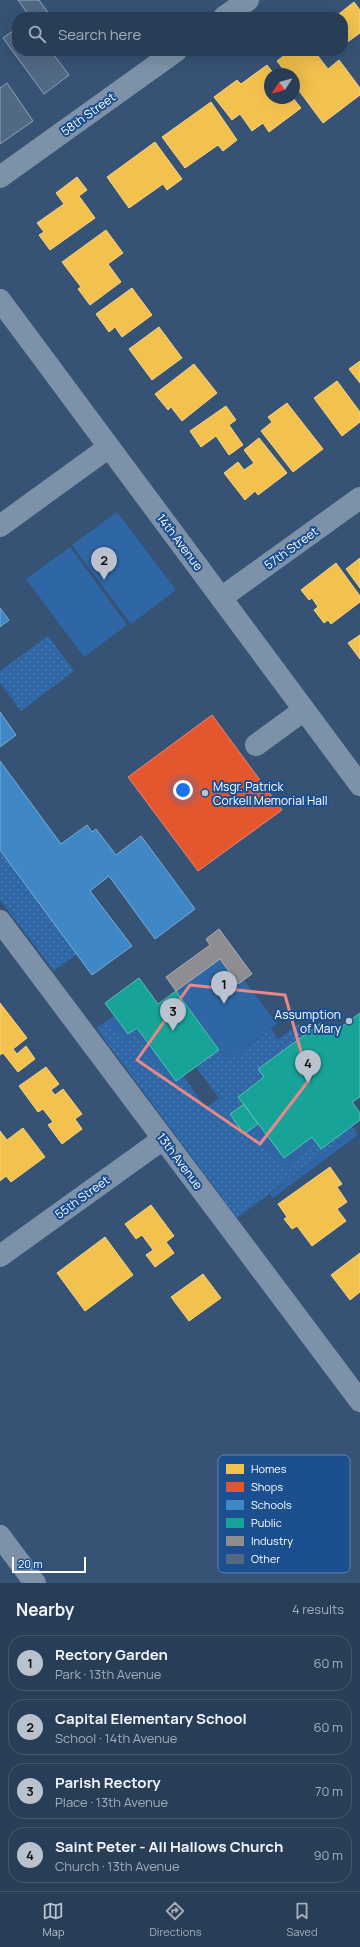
<!DOCTYPE html>
<html lang="en">
<head>
<meta charset="utf-8">
<style>
  :root { --surface:#283e57; --page:#30455d; --text:#f1f3f6; --muted:#a5aeba; --line:#44576d; --accent:#b9c2ce }
  body { margin:0; font-family:Manrope,sans-serif; background:var(--page); color:var(--text) }
  .compass { position:absolute; left:264px; top:68px; width:36px; height:36px; border-radius:50%; background:var(--surface); box-shadow:0 4px 16px #0002; rotate:234deg }
  .scale { position:absolute; left:12px; bottom:10px; width:74px; box-sizing:border-box; padding-left:4px; border:2px solid #fff; border-top:0; font-size:11px; line-height:14px; white-space:nowrap; color:#fff; -webkit-text-stroke:3px #1b4f8f; paint-order:stroke }
  .you { position:absolute; left:183px; top:790px; width:14px; height:14px; margin:-10px; border:3px solid #fff; border-radius:50%; background:#1a73e8; box-shadow:0 0 0 6px #1a73e833 }
  .badge { display:grid; place-items:center; width:26px; height:26px; border-radius:50%; background:var(--accent); color:#111; font-size:13px; font-weight:700 }
  .pin { position:absolute; translate:-50% -33px; filter:drop-shadow(0 1px 2px #0008) }
  .pin::after { content:''; position:absolute; top:21px; width:14px; height:12px; background:inherit; clip-path:polygon(0 0,100% 0,50% 100%) }
  .list { margin:0; padding:0; list-style:none }
  h2 { display:flex; justify-content:space-between; align-items:center; height:52px; margin:0; padding:0 16px; font-size:17px }
  h2 small { font-size:13px; font-weight:400; color:var(--muted) }
  .list li { display:grid; grid-template-columns:26px 1fr auto; gap:12px; align-items:center; box-sizing:border-box; height:56px; margin:0 8px 8px; padding:0 8px; border:1px solid var(--line); border-radius:16px }
  .list b { display:block; font-size:15px; white-space:nowrap }
  .list p { margin:0; font-size:13px; white-space:nowrap; color:var(--muted) }
  .list em { font-size:13px; font-style:normal; color:var(--muted) }
  .icon { flex:none; width:22px; height:22px; fill:none; stroke:currentColor; stroke-width:2; stroke-linecap:round; stroke-linejoin:round }
  .map { position:relative; flex:none; width:360px; height:1583px; overflow:hidden }
  .search { position:absolute; background:var(--surface); box-shadow:0 4px 16px #0002; left:12px; right:12px; top:12px; height:44px; display:flex; align-items:center; gap:10px; box-sizing:border-box; padding:0 14px; border-radius:16px; color:var(--muted); font-size:15px }
  .sheet { height:308px; background:var(--surface) }
  nav { display:flex; justify-content:space-around; align-items:center; box-sizing:border-box; height:56px; border-top:1px solid var(--line); background:var(--surface); font-size:11px; color:var(--muted) }
  nav a { display:grid; justify-items:center; gap:2px }
  nav .on { color:var(--accent) }
  .map>svg:first-child { display:block }
</style>
</head>
<body>
<div class="map">
<svg width="360" height="1583" viewBox="0 0 360 1583">
  <defs>
    <pattern id="grass-dots" width="8" height="8" patternUnits="userSpaceOnUse"><rect width="8" height="8" fill="#2f66a5"/><path d="M2 2h.1M6 6h.1" fill="none" stroke="#4e7db2" stroke-width="1.8" stroke-linecap="round"/></pattern>
  </defs>
  <rect width="100%" height="100%" fill="#365274"/>
  <path fill="url(#grass-dots)" d="M 48,636 L 74,671 L 21,711 L 0,683 L 0,671 Z
    M 0,850 L 77,954 L 54,971 L 0,900 Z
    M 114,1016 L 128,1034 L 137,1028 L 176,1081 L 183,1076 L 206,1108 L 219,1098 L 196,1067 L 219,1050 L 228,1061 L 271,1029 L 278,1039 L 299,1024 L 307,1034 L 264,1077 L 238,1097 L 244,1104 L 244,1134 L 258,1124 L 284,1158 L 312,1137 L 321,1149 L 352,1126 L 355,1130 L 237,1218 L 96,1028 Z"/>
  <path fill="#2f66a5" d="M 117,512 L 176,590 L 131,624 L 72,545 Z
    M 70,547 L 127,625 L 84,657 L 26,579 Z
    M 220,959 L 238,984 L 244,980 L 277,1024 L 228,1061 L 176,991 Z
    M 114,1016 L 128,1034 L 137,1028 L 176,1081 L 183,1076 L 186,1081 L 175,1088 L 136,1035 L 124,1044 L 108,1020 Z
    M 258,1124 L 284,1158 L 312,1137 L 316,1143 L 282,1169 L 252,1128 Z
    M 355,1130 L 358,1135 L 273,1198 L 270,1194 Z"/>
  <path fill="#f2c14e" stroke="#f6d483" d="M 354,2 L 360,10 L 360,33 L 346,43 L 343,40 L 343,17 L 335,17 Z
    M 290,51 L 314,51 L 328,69 L 339,60 L 360,88 L 360,95 L 323,123 L 294,84 L 294,74 L 287,74 L 277,61 Z
    M 267,65 L 274,74 L 270,74 L 270,98 L 293,98 L 301,108 L 269,132 L 263,123 L 252,131 L 240,114 L 232,120 L 214,97 L 237,80 L 241,84 Z
    M 211,102 L 237,140 L 223,151 L 218,145 L 185,168 L 162,137 Z
    M 155,142 L 182,179 L 167,190 L 163,184 L 129,208 L 107,177 Z
    M 77,177 L 87,190 L 79,196 L 95,218 L 50,250 L 39,235 L 44,232 L 37,223 L 64,204 L 56,193 Z
    M 106,230 L 123,253 L 108,264 L 121,282 L 90,305 L 78,289 L 81,287 L 62,262 Z
    M 132,288 L 152,315 L 122,337 L 115,327 L 109,332 L 96,314 Z
    M 159,327 L 182,358 L 152,380 L 129,349 Z
    M 360,361 L 360,383 L 349,369 Z
    M 194,364 L 217,393 L 182,421 L 171,407 L 168,410 L 155,394 Z
    M 337,381 L 360,412 L 360,422 L 342,436 L 314,398 Z
    M 287,403 L 323,449 L 293,472 L 261,431 L 272,422 L 268,417 Z
    M 226,406 L 236,420 L 229,425 L 243,445 L 229,455 L 216,436 L 201,447 L 190,431 Z
    M 259,438 L 287,473 L 258,495 L 255,491 L 245,500 L 224,473 L 238,462 L 244,470 L 254,463 L 244,450 Z
    M 360,558 L 360,588 L 346,569 Z
    M 336,563 L 360,596 L 360,602 L 331,624 L 328,620 L 324,623 L 314,610 L 318,607 L 312,598 L 309,600 L 301,590 Z
    M 360,635 L 360,659 L 348,643 Z
    M 0,1003 L 27,1038 L 13,1049 L 17,1054 L 26,1046 L 35,1059 L 18,1072 L 3,1053 L 0,1055 Z
    M 46,1067 L 59,1084 L 51,1090 L 55,1095 L 63,1089 L 82,1114 L 75,1119 L 82,1129 L 62,1144 L 48,1125 L 53,1122 L 43,1109 L 38,1112 L 19,1086 Z
    M 23,1128 L 45,1157 L 11,1182 L 6,1176 L 0,1181 L 0,1131 L 7,1140 Z
    M 330,1167 L 342,1184 L 337,1187 L 347,1202 L 337,1209 L 346,1221 L 312,1246 L 297,1226 L 292,1229 L 284,1219 L 287,1217 L 278,1204 Z
    M 151,1205 L 174,1236 L 166,1242 L 174,1253 L 155,1267 L 146,1255 L 153,1250 L 142,1235 L 136,1239 L 125,1224 Z
    M 105,1237 L 133,1275 L 85,1311 L 57,1273 Z
    M 360,1253 L 360,1292 L 350,1300 L 331,1275 Z
    M 203,1274 L 221,1298 L 189,1321 L 171,1297 Z"/>
  <path fill="#e4572e" stroke="#ec896d" d="M 212,715 L 282,810 L 198,871 L 128,777 Z"/>
  <path fill="#3f88c5" stroke="#79acd6" d="M 0,608 L 9,620 L 0,627 Z
    M 0,712 L 16,735 L 0,747 Z
    M 0,761 L 61,844 L 87,825 L 92,832 L 96,829 L 116,855 L 141,836 L 195,909 L 155,939 L 109,876 L 90,891 L 132,946 L 92,975 L 0,850 Z"/>
  <path fill="#17a398" stroke="#5dbfb7" d="M 139,978 L 158,1004 L 176,991 L 219,1050 L 176,1081 L 137,1028 L 128,1034 L 105,1003 Z
    M 360,1013 L 360,1097 L 352,1102 L 360,1113 L 360,1120 L 321,1149 L 312,1137 L 284,1158 L 238,1097 L 264,1077 L 258,1069 L 321,1023 L 330,1035 Z
    M 244,1104 L 258,1124 L 244,1134 L 230,1114 Z"/>
  <path fill="#8d8d92" stroke="#afafb3" d="M 219,929 L 252,974 L 238,984 L 220,959 L 176,991 L 166,977 L 210,945 L 206,939 Z"/>
  <path fill="#526984" stroke="#92a2b6" d="M 18,0 L 39,0 L 51,17 L 30,17 Z
    M 17,28 L 17,51 L 51,51 L 69,75 L 44,94 L 3,38 Z
    M 7,83 L 33,121 L 0,144 L 0,88 Z"/>
  <g fill="none" stroke-linecap="round" stroke-linejoin="round">
    <path stroke="#7d92a8" stroke-width="22" d="M 224,17 L 248,0
      M 0,177 L 176,51
      M 0,300 L 360,785
      M 0,526 L 109,447
      M 221,598 L 360,498
      M 256,745 L 304,710
      M 0,921 L 360,1401
      M 0,1256 L 163,1139
      M 0,1536 L 35,1583"/>
  </g>
  <path fill="none" stroke="#e88989" stroke-width="3" stroke-linejoin="round" d="M 190,985 L 285,995 L 309,1080 L 260,1144 L 137,1060 Z"/>
  <g fill="#b9c2ce" stroke="#1b4f8f" stroke-width="1.5">
    <circle cx="205" cy="793" r="4"/>
    <circle cx="349" cy="1021" r="4"/>
  </g>
  <g text-anchor="middle" dominant-baseline="central" stroke-width="4" stroke-linejoin="round" paint-order="stroke">
    <g font-size="12" fill="#fff" stroke="#1b4f8f">
      <text transform="translate(88 114) rotate(-36)">58th Street</text>
      <text transform="translate(180 542) rotate(53)">14th Avenue</text>
      <text transform="translate(291 548) rotate(-36)">57th Street</text>
      <text transform="translate(180 1161) rotate(53)">13th Avenue</text>
      <text transform="translate(82 1197) rotate(-36)">55th Street</text>
    </g>
    <g font-size="12" fill="#fff" stroke="#1b4f8f" text-anchor="start">
      <text x="213" y="786">Msgr. Patrick<tspan x="213" dy="14">Corkell Memorial Hall</tspan></text>
      <text x="341" y="1014" text-anchor="end">Assumption<tspan x="341" dy="14">of Mary</tspan></text>
    </g>
  </g>
  <rect x="218" y="1455" width="132" height="118" rx="6" fill="#1b4f8f" stroke="#5f84b1" stroke-width="1"/>
  <rect x="226" y="1464" width="18" height="10" fill="#f2c14e"/>
  <rect x="226" y="1482" width="18" height="10" fill="#e4572e"/>
  <rect x="226" y="1500" width="18" height="10" fill="#3f88c5"/>
  <rect x="226" y="1518" width="18" height="10" fill="#17a398"/>
  <rect x="226" y="1536" width="18" height="10" fill="#8d8d92"/>
  <rect x="226" y="1554" width="18" height="10" fill="#526984"/>
  <g font-size="11" fill="#fff">
    <text x="251" y="1473">Homes</text>
    <text x="251" y="1491">Shops</text>
    <text x="251" y="1509">Schools</text>
    <text x="251" y="1527">Public</text>
    <text x="251" y="1545">Industry</text>
    <text x="251" y="1563">Other</text>
  </g>
</svg>
<svg class="compass" viewBox="-18 -18 36 36"><path d="M0-13l5 13h-10z" fill="#e53935"/><path d="M0 13l5-13h-10z" fill="#a5aeba"/></svg>
<div class="scale">20 m</div>
<div class="you"></div>
<div class="pin badge" style="left:224px;top:1004px">1</div>
<div class="pin badge" style="left:104px;top:580px">2</div>
<div class="pin badge" style="left:173px;top:1031px">3</div>
<div class="pin badge" style="left:308px;top:1083px">4</div>
<div class="search"><svg class="icon" aria-label="search" viewBox="0 0 24 24"><circle cx="10" cy="10" r="6"/><path d="M15 15l6 6"/></svg>Search here</div>
</div>
<section class="sheet">
<h2>Nearby<small>4 results</small></h2>
<ul class="list">
<li><span class="badge">1</span><div><b>Rectory Garden</b><p>Park · 13th Avenue</p></div><em>60 m</em></li>
<li><span class="badge">2</span><div><b>Capital Elementary School</b><p>School · 14th Avenue</p></div><em>60 m</em></li>
<li><span class="badge">3</span><div><b>Parish Rectory</b><p>Place · 13th Avenue</p></div><em>70 m</em></li>
<li><span class="badge">4</span><div><b>Saint Peter - All Hallows Church</b><p>Church · 13th Avenue</p></div><em>90 m</em></li>
</ul>
</section>
<nav>
<a class="on"><svg class="icon" aria-label="map" viewBox="0 0 24 24"><path d="M3 6l6-2 6 2 6-2v14l-6 2-6-2-6 2zM9 4v14M15 6v14"/></svg>Map</a>
<a><svg class="icon" aria-label="directions" viewBox="0 0 24 24"><path d="M12 3l9 9-9 9-9-9zM9 14v-3h6M13 9l2 2-2 2"/></svg>Directions</a>
<a><svg class="icon" aria-label="saved" viewBox="0 0 24 24"><path d="M7 4h10v16l-5-4-5 4z"/></svg>Saved</a>
</nav>
</body>
</html>
